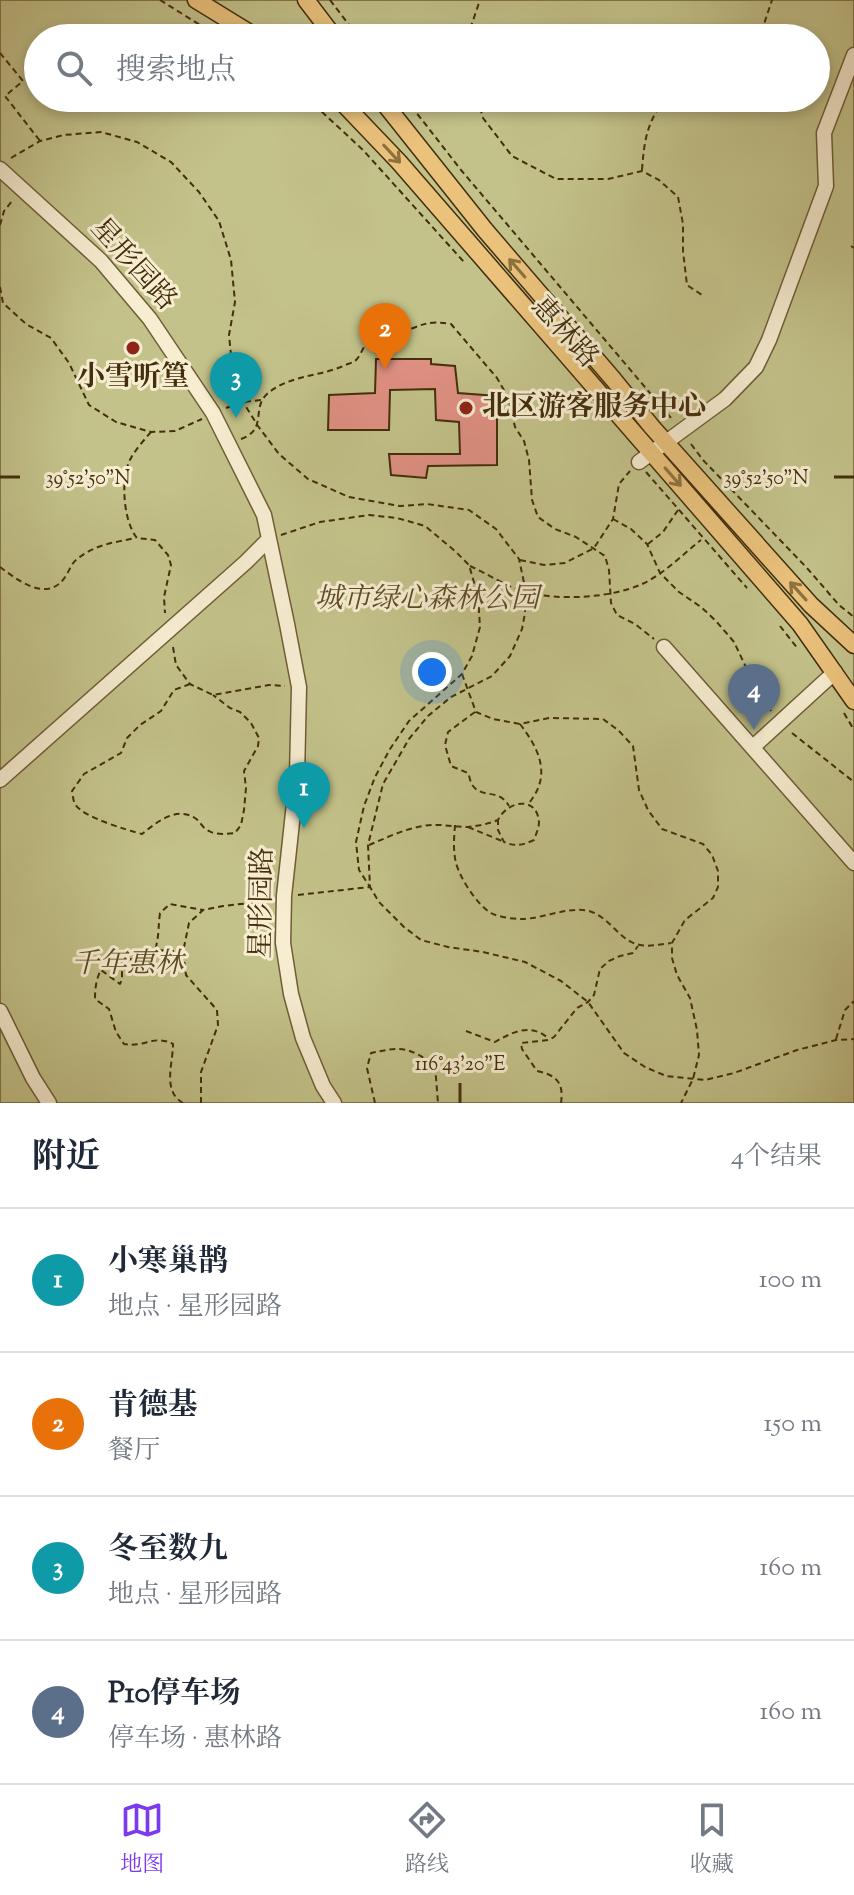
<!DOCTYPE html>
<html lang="zh">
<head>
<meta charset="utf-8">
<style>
  :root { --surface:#fff; --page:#f6f6f7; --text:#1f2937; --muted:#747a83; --line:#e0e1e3; --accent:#7c3aed }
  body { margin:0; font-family:"Sorts Mill Goudy","Noto Serif SC",serif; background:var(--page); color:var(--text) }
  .you { position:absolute; left:432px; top:672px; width:28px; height:28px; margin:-20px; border:6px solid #fff; border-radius:50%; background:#1a73e8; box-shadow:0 0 0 12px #1a73e833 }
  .badge { display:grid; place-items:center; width:52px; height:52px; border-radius:50%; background:var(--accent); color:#fff; font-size:26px; font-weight:700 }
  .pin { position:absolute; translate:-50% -66px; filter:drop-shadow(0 2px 4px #0008) }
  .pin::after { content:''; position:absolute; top:42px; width:28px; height:24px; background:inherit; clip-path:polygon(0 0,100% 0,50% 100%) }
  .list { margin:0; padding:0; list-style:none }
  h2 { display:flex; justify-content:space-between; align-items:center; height:104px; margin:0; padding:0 32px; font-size:34px }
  h2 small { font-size:26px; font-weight:400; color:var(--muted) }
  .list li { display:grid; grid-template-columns:52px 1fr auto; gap:24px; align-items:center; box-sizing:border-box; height:144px; padding:0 32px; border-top:2px solid var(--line) }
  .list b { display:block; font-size:30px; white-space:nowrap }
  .list p { margin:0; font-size:26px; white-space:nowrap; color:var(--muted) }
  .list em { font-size:26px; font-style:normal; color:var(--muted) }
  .icon { flex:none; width:44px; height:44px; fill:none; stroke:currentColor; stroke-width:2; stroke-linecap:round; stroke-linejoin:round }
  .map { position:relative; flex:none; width:854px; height:1103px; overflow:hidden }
  .search { position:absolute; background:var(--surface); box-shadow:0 4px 12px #0003; left:24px; right:24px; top:24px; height:88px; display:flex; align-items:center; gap:20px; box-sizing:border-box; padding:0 28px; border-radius:44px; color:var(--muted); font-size:30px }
  .sheet { height:680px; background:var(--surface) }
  nav { display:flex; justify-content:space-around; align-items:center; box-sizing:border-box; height:112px; border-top:2px solid var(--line); background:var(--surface); font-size:22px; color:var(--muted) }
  nav a { display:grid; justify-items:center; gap:4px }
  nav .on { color:var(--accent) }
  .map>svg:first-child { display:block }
</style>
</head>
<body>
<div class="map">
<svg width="854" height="1103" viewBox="0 0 854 1103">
  <rect width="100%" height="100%" fill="#f3e5b9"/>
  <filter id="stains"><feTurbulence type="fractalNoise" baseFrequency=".0025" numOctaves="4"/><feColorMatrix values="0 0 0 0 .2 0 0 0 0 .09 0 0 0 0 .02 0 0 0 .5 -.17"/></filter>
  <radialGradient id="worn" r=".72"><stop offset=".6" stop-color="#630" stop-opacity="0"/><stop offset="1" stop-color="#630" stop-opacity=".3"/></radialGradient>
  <path fill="#c3c28a" stroke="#84784b" stroke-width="2" fill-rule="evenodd" d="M 0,0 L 854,0 L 854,1103 L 0,1103 ZM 38,38 L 816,38 L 816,98 L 38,98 Z"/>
  <path fill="#e19184" stroke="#442e0c" stroke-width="2" d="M 376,359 L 431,359 L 431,364 L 455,366 L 458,393 L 497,396 L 497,465 L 428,466 L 426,478 L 391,475 L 389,454 L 460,454 L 459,422 L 436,420 L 435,389 L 390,390 L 389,430 L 328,430 L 329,395 L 375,393 Z"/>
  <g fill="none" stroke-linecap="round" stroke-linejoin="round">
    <defs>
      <path id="minor" d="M 0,169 L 101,261 L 150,319 L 213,413 L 264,515 L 287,624 L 299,687 L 297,776 L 284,896 L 283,943 L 291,994 L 303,1038 L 323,1086 L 334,1103
        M 639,462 L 725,399 L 756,367 L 769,340 L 826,186 L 824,133 L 854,55
        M 664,647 L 854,863
        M 753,747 L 835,672
        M 0,780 L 246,562 L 269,539
        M 0,1011 L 33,1078 L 49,1103"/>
      <path id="major" d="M 196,0 L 258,38
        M 306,0 L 335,38
        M 338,98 L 399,162 L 800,624 L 854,701
        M 380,98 L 485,230 L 613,379 L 652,427 L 811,605 L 854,645"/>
    </defs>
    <use href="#minor" stroke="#705c37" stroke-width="17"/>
    <use href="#major" stroke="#442e0c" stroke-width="19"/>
    <path stroke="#442e0c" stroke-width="2" stroke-dasharray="6 4" stroke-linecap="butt" d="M 160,0 L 221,38
      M 330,0 L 359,38
      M 467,38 L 480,0
      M 753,38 L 762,30 L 772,0
      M 0,53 L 23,81 L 5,96 L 40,141
      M 307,98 L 363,150 L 464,262
      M 405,98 L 461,170 L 672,419
      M 477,98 L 483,118 L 512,156 L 556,179 L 608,179 L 642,171 L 659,180 L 678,197 L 683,224 L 683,251 L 687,285 L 702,295
      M 11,158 L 40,141 L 64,135 L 101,132 L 137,142 L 171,162 L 199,192 L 219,221 L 231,260 L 235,302 L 229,335 L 232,365 L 243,402 L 258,426 L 279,454 L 308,479 L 349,497 L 400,506 L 427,504 L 469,510 L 496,529 L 519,559 L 526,592 L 525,613 L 522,629 L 510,656 L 492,676 L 451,697 L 428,716 L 409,739 L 383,784 L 368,845 L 370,887 L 379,902 L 404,927 L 421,940 L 448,947 L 483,952 L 525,962 L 561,981 L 588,1002 L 624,1053 L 645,1067 L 666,1076 L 705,1080 L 734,1073 L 797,1050 L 836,1040 L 854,1039
      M 642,170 C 644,142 647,119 667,98
      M 0,225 L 4,211 L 12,201
      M 851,246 L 854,248
      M 0,287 L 3,303 L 26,324 L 51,338 L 69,363 L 89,405 L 116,422 L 151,432 L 175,431 L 202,419
      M 226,408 L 243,402 L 261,400
      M 151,432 C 144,440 136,449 131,458 C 120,477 123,521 137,538 L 155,540 L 168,555 L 171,565 L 164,597 L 165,613
      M 241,439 C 268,429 251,409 267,394 C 289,375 318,377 343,366 C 347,364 352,363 355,361 C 360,357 364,346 368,339 C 378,337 390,336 400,333 C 423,325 426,320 451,324 L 497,378 L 508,397 L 515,427 L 524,441 L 529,460 L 532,500 L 538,517 L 555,529 L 576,537 L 605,556 L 609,570 L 611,603 L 617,615 L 635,624 L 654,639
      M 691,444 L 703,460 L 807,568 L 839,605 L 854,617
      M 646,472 L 747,588
      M 613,519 L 631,529 L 647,544 L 660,573 L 679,592 L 701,607 L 716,621 L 734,642 L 754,684 L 771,711
      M 281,535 L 320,522 L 369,515 L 397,518 L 425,526 L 455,551 L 469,565 L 478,596 L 480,627 L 472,656 L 462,674 L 409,721 L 390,749 L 375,777 L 364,806 L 356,842 L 359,870 L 370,887 L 297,895
      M 648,544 L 663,532 L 678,510
      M 520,560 L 544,565 L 565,563 L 594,548 L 613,519 L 619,484 L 630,471
      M 470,566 C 488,574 507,587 526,592 C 558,601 612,598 642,584 C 664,574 683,554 701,540
      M 0,567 C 16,579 44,601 62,581 C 68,575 70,565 76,560 C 93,545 115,542 136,538
      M 780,626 L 798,649
      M 173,647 L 176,665 L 190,684 L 213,695 L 269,685 L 285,686
      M 462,674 L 476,712 L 493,719 L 520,724 L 549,718 L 603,719 L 618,730 L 633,746 L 639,790 L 648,810 L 662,829 L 703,844 L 712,855 L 718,871 L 718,887 L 713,898 L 685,920 L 672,943 L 672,958 L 677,975 L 690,998 L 697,1030 L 699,1055 L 693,1079 L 681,1103
      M 190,684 L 174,690 L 161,711 L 140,725 L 127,738 L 121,753 L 84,774 L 72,791 C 73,796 73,800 75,804 C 82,817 127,830 142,834 C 157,822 176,806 195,818 C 200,821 203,829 209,831 C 215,835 227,834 235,833 L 241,825 L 244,810 L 246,788 L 244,771 L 258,746 L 259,738 L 251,723 L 240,712 L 230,708 L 213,695
      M 475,712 L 448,732 L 445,745 L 451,766 L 468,773 C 470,777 470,783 473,786 C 483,799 499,788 509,806
      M 844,713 L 854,730
      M 520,724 C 539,749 552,775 529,803
      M 792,733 L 854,782
      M 455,825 C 454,838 453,851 456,863 C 460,878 477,905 491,913 C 498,917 513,919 521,919 C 543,919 567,906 589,911 C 610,917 619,941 640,945 C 650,947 662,944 671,943
      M 468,827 L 502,841
      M 369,845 C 386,838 404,829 423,826 C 438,823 453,827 468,827 C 478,826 488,824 498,820 C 507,801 537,795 539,822 C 539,828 536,834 534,840 C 523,845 516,847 504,842 L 498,830 L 498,820
      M 158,950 L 183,952
      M 466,1031 L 495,1042 C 514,1031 532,1023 549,1039
      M 836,1039 L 845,1010 L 854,1001
      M 183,1103 C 162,1091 173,1064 173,1044 C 154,1034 144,1048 124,1044 L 116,1032 L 109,1009 L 95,999 C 95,989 96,979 101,970 L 120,984 L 122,979 L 122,961 L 131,959 L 144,965 C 161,950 157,934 160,913 L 170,904 L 203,910
      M 201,1103 L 201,1072 L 218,1025 L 217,1010 L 186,975 L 183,952 L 189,923 L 203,910 L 223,906 L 259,902
      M 375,1103 L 367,1068 L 371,1053 C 404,1046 407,1047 435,1065 L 438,1103
      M 561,1103 C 564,1082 556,1075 537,1071 L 522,1049 L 521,1043 L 549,1040 L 554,1037 L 577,1008 L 588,1002 L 594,995 L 600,969 L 609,961 L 620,956 L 633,953 L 638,946"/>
    <use href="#minor" stroke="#f7eed2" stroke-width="14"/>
    <use href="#major" stroke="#eac27c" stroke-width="16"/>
  </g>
  <defs><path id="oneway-shaft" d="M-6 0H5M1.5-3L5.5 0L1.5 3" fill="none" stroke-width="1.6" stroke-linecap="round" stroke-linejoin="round" transform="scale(2)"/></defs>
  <g stroke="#8f713e">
    <use href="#oneway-shaft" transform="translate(392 154) rotate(47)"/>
    <use href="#oneway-shaft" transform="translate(517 268) rotate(-131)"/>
    <use href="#oneway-shaft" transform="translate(673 477) rotate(49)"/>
    <use href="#oneway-shaft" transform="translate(798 591) rotate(-132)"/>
  </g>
  <path fill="none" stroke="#442e0c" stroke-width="3" d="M 0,477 L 20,477M 834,477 L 854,477M 460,1083 L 460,1103"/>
  <g fill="#8f2418" stroke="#f7eed2" stroke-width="3">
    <circle cx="133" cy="348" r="8"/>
    <circle cx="466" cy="408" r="8"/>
  </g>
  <g text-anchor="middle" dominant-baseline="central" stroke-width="6" stroke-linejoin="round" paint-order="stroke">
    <g font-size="28" fill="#442e0c" stroke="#f7eed2">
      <text transform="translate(133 265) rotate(48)">星形园路</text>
      <text transform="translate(564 333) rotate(48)">惠林路</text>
      <text transform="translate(263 903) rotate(-89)">星形园路</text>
    </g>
    <g font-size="28" font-weight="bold" fill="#442e0c" stroke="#f7eed2">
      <text x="133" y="378">小雪听篁</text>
      <text x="482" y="408" text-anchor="start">北区游客服务中心</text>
    </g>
    <g font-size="28" font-style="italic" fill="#5d4c25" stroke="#f7eed2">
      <text x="427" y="600">城市绿心森林公园</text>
      <text x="127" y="965">千年惠林</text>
    </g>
  </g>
  <g font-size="20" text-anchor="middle" fill="#442e0c" stroke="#f7eed2" stroke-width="6" stroke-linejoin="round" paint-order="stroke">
    <text x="88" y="484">39°52'50"N</text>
    <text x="766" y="484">39°52'50"N</text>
    <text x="460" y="1070">116°43'20"E</text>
  </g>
  <rect width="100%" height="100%" filter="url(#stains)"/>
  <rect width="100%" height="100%" fill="url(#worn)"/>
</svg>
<div class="you"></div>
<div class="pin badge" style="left:304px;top:828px;background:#0f9aa8">1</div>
<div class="pin badge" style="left:385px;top:369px;background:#e8710a">2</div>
<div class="pin badge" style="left:236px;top:418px;background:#0f9aa8">3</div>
<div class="pin badge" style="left:754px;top:730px;background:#5c6f8a">4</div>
<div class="search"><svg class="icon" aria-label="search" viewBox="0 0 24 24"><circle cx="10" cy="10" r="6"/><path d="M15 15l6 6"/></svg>搜索地点</div>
</div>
<section class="sheet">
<h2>附近<small>4个结果</small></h2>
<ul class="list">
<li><span class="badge" style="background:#0f9aa8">1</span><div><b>小寒巢鹊</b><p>地点 · 星形园路</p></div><em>100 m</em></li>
<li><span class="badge" style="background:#e8710a">2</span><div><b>肯德基</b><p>餐厅</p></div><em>150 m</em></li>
<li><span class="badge" style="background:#0f9aa8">3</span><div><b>冬至数九</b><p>地点 · 星形园路</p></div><em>160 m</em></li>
<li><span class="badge" style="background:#5c6f8a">4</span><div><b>P10停车场</b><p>停车场 · 惠林路</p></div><em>160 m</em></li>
</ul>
</section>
<nav>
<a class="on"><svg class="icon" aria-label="map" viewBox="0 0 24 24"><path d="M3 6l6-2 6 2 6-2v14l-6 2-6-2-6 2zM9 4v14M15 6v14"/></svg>地图</a>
<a><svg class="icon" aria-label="directions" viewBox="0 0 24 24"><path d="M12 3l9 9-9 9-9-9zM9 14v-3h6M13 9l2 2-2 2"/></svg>路线</a>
<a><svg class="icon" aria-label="saved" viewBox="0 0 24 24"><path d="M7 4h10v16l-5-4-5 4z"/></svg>收藏</a>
</nav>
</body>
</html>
